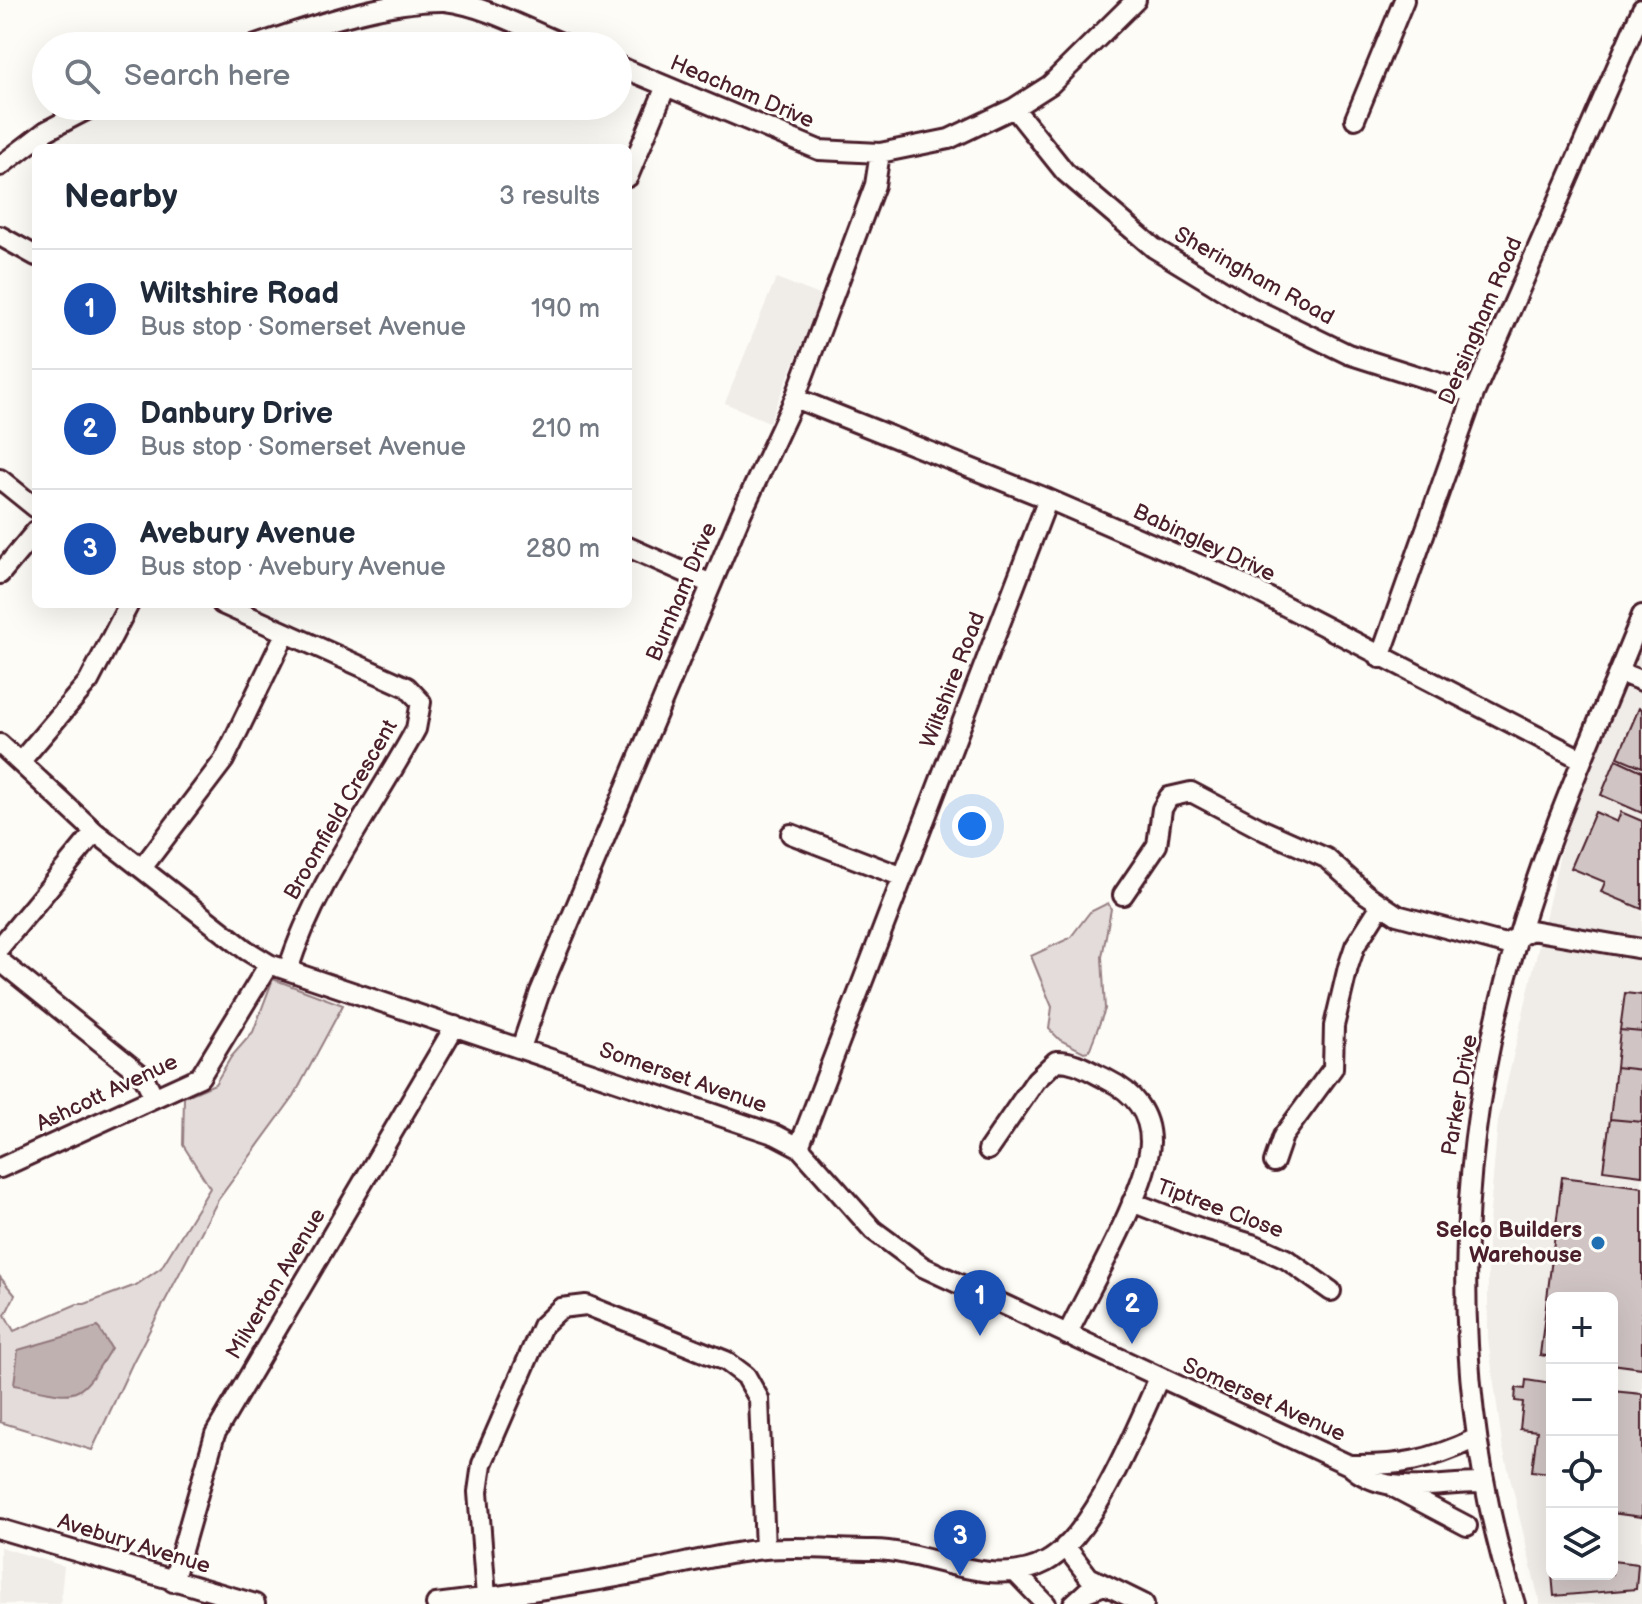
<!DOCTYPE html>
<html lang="en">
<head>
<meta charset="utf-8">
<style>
  :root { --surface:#fff; --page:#f6f6f7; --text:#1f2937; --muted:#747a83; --line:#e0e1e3; --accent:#1f6fb2 }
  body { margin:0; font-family:"Balsamiq Sans",sans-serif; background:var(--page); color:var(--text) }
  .controls { position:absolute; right:24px; bottom:24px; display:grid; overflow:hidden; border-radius:12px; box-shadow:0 8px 32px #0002 }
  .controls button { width:72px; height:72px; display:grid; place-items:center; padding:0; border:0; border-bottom:2px solid var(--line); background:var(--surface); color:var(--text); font:40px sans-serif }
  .you { position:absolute; left:972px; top:826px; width:28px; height:28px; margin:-20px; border:6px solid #fff; border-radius:50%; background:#1a73e8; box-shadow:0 0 0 12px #1a73e833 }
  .badge { display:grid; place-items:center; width:52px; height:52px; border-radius:50%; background:var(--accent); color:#fff; font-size:26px; font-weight:700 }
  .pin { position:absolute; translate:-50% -66px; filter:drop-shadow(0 2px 4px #0008) }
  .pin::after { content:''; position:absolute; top:42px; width:28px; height:24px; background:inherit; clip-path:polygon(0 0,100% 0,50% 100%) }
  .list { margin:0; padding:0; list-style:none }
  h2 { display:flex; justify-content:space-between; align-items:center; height:104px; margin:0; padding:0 32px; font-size:34px }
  h2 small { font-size:26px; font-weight:400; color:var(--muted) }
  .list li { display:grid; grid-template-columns:52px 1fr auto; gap:24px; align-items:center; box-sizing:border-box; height:120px; padding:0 32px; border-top:2px solid var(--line) }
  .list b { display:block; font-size:30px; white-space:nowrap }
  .list p { margin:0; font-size:26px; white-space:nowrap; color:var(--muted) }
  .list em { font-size:26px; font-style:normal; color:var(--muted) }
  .icon { flex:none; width:44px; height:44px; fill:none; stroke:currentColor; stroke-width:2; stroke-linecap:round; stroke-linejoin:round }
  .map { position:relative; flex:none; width:1642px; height:1604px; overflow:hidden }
  .search { position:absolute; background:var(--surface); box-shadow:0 8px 32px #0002; left:32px; top:32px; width:600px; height:88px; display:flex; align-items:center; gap:20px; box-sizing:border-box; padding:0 28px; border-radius:44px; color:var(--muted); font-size:30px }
  .panel { position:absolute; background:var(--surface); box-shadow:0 8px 32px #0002; left:32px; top:144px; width:600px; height:464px; border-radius:12px }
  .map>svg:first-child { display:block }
</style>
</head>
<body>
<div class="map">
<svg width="1642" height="1604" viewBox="0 0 1642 1604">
  <rect width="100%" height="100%" fill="#fdfcf7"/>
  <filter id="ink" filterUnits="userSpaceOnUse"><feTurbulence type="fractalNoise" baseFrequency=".0125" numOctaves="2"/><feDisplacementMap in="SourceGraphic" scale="16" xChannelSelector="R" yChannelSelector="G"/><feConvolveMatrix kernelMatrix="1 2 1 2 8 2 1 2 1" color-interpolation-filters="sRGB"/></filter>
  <g filter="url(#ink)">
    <path fill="#f0ece8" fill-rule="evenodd" d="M 776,278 L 822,296 L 769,422 L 725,403 Z
      M 1642,640 L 1642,1604 L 1540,1604 L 1502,1443 L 1488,1338 L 1488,1234 L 1498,1122 L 1561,850 L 1592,754 ZM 1552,1298 L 1612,1298 L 1612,1574 L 1552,1574 Z
      M 0,1547 L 64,1566 L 60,1604 L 0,1604 Z"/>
    <path fill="#e3dcda" stroke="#967e82" stroke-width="2" d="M 1108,903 L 1111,909 L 1102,957 L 1105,1009 L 1089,1051 L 1084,1052 L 1060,1040 L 1049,1029 L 1052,1007 L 1031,956 L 1070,938 L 1090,912 Z
      M 273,979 L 343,1005 L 294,1096 L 218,1200 L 133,1362 L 92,1450 L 0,1422 L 0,1277 L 15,1295 L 5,1315 L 14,1331 L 77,1304 L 85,1304 L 136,1285 L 161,1268 L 210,1188 L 183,1145 L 184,1097 L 215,1084 L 231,1057 L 253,1032 Z"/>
    <path fill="#c0b1b1" stroke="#91777b" stroke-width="2" d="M 98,1327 L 111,1348 C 76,1406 78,1397 14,1385 L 18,1350 Z"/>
    <path fill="#d0c5c4" stroke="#4a1f2b" stroke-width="2" d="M 1639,708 L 1642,709 L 1642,767 L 1618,757 Z
      M 1616,759 L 1642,771 L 1642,813 L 1601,795 Z
      M 1595,812 L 1617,822 L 1621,812 L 1642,821 L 1642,909 L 1601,892 L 1605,882 L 1571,868 Z
      M 1625,993 L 1642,995 L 1642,1032 L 1620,1030 Z
      M 1620,1030 L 1642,1032 L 1642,1070 L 1616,1067 Z
      M 1616,1067 L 1642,1070 L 1642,1122 L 1610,1119 Z
      M 1610,1119 L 1642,1122 L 1642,1175 L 1603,1170 Z
      M 1562,1177 L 1642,1187 L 1642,1368 L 1612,1364 L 1612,1298 L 1552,1298 L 1552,1357 L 1540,1355 Z
      M 1526,1380 L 1552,1384 L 1552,1473 L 1532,1471 L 1537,1431 L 1520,1429 L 1523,1402 L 1515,1401 L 1516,1388 L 1525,1389 Z
      M 1612,1391 L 1642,1394 L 1642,1517 L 1612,1513 Z
      M 1612,1561 L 1638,1564 L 1636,1589 L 1554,1596 L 1552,1574 L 1612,1574 Z"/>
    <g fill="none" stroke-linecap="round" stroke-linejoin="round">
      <defs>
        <path id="street" d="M 253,46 C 309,27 385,0 445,1 C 487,6 530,31 568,46
          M 618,66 L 819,150 L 880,153 L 949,139 L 1014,108 L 1050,85 L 1136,0
          M 1014,108 L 1065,172 L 1154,248 L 1249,306 L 1348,354 L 1474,394
          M 1355,119 L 1404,0
          M 0,166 L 46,131 L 94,106
          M 628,177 L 666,86
          M 0,236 L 36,256
          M 795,398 L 1048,499 L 1231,578 L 1581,759
          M 0,479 L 36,508
          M 628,547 L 711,584
          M 0,574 L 36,531
          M 222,604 L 407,687 L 421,702 L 416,729 C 373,808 315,884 288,970
          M 1380,658 L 1474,394 L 1642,9
          M 1619,672 L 1642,681
          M 0,744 L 95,832 L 246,950 L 269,964 L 776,1135 L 799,1147 L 873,1230 L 923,1267 L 1349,1465 C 1385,1499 1437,1482 1483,1483
          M 20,762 L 89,681 L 129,604
          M 791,834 L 903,877
          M 142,868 L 224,760 L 285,634
          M 1123,895 L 1157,845 L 1162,809 L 1169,797 L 1191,792 L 1265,831 L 1326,858 L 1366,894 L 1397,915 L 1505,944 L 1531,930 L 1642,949
          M 0,947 L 95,832
          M 0,961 L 144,1077 L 154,1097
          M 521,1048 L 540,992 L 741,514 L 795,398 L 875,185 L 880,153
          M 799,1147 L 1048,499
          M 988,1150 L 1036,1080 L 1056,1061 C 1075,1060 1091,1072 1108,1080 C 1133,1092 1150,1113 1150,1142 C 1149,1187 1088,1291 1067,1335
          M 1274,1162 L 1283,1136 L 1333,1068 L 1334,1026 L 1348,967 L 1355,946 L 1381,905
          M 0,1168 L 200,1077 L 269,964
          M 1132,1202 L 1202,1229 L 1255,1245 L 1286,1259 L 1331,1291
          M 1349,1465 C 1400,1466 1428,1461 1475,1439
          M 1395,1488 L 1467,1526
          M 0,1529 L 255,1604
          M 1065,1546 L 1089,1577 L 1144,1604
          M 1016,1573 L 1046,1604
          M 173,1582 L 215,1434 L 455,1026
          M 486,1597 L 478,1492 L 482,1464 L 542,1326 L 561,1308 L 586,1305 L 726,1361 L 746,1376 L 759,1399 L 765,1549
          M 436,1604 C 500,1596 564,1587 628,1575 C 673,1567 719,1553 765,1549 C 800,1546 838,1550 874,1550 C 930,1551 992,1591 1046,1562 C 1094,1536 1136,1428 1159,1378
          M 1073,1604 L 1086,1592 L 1104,1585
          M 1515,1604 C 1447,1389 1452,1152 1518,937 C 1551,826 1599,722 1642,615"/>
      </defs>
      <use href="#street" stroke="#4a1f2b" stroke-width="24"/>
      <use href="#street" stroke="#fdfcf7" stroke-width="18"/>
    </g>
  </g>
  <circle fill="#1f6fb2" stroke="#fdfcf7" stroke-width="3" cx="1598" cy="1243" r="8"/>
  <g text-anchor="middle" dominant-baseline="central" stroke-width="6" stroke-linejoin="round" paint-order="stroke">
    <g font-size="22" fill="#4a1f2b" stroke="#fdfcf7">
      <text transform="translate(742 92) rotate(23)">Heacham Drive</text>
      <text transform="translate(1254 276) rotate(29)">Sheringham Road</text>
      <text transform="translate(1481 321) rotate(-67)">Dersingham Road</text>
      <text transform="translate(1204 543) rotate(25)">Babingley Drive</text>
      <text transform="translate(682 592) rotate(-67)">Burnham Drive</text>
      <text transform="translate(953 680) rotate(-69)">Wiltshire Road</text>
      <text transform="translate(341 810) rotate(-60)">Broomfield Crescent</text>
      <text transform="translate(683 1078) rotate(19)">Somerset Avenue</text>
      <text transform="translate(107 1093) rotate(-25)">Ashcott Avenue</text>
      <text transform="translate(1460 1095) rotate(-80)">Parker Drive</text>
      <text transform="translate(1220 1209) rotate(20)">Tiptree Close</text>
      <text transform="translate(276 1284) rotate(-59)">Milverton Avenue</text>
      <text transform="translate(1264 1400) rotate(24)">Somerset Avenue</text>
      <text transform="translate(134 1544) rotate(17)">Avebury Avenue</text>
    </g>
    <g font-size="22" font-weight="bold" fill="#4a1f2b" stroke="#fdfcf7" text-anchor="end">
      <text x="1582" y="1230">Selco Builders<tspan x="1582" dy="25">Warehouse</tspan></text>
    </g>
  </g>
</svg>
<div class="controls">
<button>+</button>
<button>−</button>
<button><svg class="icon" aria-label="locate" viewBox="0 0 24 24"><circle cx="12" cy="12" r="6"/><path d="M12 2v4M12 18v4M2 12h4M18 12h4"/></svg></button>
<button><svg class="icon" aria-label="layers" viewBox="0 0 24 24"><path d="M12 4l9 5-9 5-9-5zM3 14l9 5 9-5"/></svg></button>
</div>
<div class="you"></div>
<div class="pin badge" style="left:980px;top:1336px;background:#1a4fb4">1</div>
<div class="pin badge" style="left:1132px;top:1344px;background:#1a4fb4">2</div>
<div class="pin badge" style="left:960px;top:1576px;background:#1a4fb4">3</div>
<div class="search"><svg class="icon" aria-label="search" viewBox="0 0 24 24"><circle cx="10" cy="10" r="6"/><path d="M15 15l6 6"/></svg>Search here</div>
<section class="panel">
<h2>Nearby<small>3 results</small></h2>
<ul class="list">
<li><span class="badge" style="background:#1a4fb4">1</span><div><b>Wiltshire Road</b><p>Bus stop · Somerset Avenue</p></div><em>190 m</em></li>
<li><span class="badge" style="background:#1a4fb4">2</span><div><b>Danbury Drive</b><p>Bus stop · Somerset Avenue</p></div><em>210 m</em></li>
<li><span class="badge" style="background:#1a4fb4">3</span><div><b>Avebury Avenue</b><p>Bus stop · Avebury Avenue</p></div><em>280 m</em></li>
</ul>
</section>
</div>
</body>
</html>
